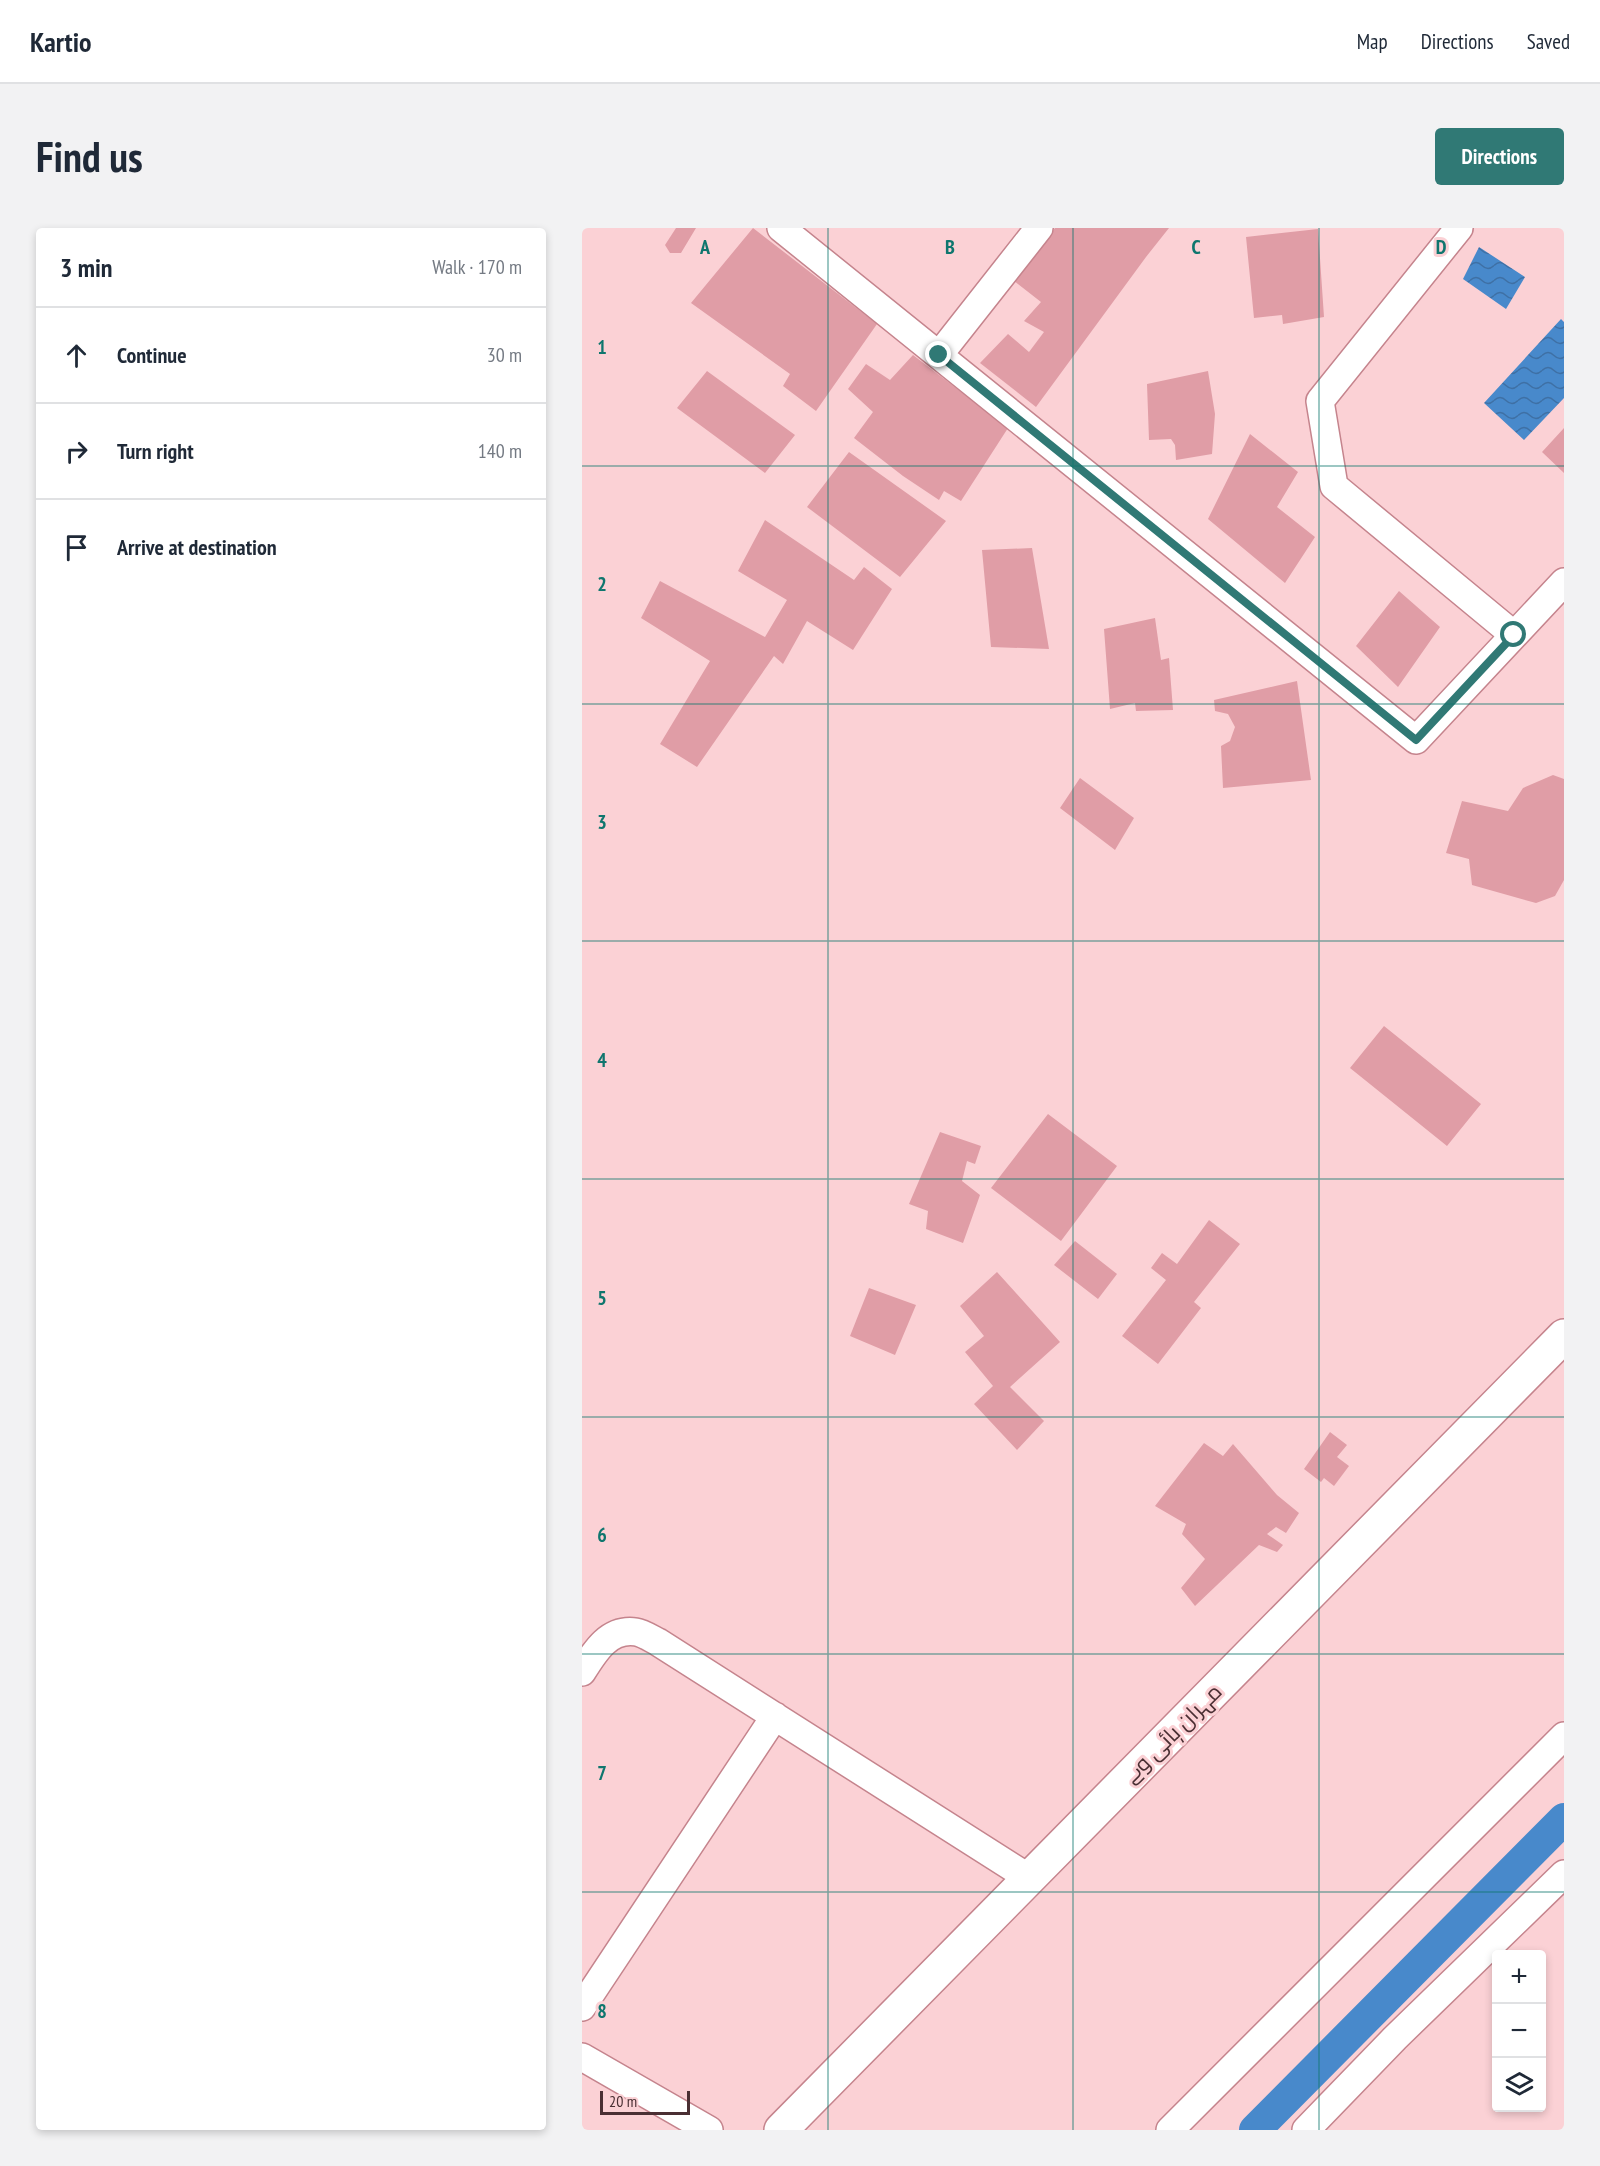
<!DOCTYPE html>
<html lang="en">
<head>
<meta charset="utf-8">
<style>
  :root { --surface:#fff; --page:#f2f2f3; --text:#1f2937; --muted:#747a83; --line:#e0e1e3; --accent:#307975 }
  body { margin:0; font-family:"PT Sans Narrow",Cairo,sans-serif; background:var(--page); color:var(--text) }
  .controls { position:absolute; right:18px; bottom:18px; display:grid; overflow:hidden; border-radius:6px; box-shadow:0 3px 9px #0003 }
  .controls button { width:54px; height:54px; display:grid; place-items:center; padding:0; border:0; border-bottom:2px solid var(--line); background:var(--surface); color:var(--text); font:30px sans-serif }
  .scale { position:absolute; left:18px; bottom:15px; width:90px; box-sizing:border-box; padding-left:6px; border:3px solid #4a2f33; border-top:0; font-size:16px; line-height:21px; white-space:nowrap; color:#4a2f33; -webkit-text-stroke:4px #fbd1d5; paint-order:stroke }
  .stop { position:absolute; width:18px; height:18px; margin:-14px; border:4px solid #307975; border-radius:50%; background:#fff }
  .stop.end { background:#307975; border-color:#fff; box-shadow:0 2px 6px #0008 }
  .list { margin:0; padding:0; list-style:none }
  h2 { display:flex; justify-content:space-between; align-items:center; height:78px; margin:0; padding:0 24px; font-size:26px }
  h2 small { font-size:20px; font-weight:400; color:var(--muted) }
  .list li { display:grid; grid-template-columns:39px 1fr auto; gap:18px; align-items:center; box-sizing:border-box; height:96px; padding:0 24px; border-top:2px solid var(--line) }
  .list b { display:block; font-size:22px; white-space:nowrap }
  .list em { font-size:20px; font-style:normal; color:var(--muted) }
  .icon { flex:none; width:33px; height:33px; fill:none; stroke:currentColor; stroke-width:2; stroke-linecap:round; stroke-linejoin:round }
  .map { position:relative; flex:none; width:982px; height:1902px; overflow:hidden; border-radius:6px }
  header { display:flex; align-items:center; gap:36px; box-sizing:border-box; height:84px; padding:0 30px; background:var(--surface); border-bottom:2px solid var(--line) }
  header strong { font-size:28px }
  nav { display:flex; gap:33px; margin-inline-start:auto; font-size:21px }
  .intro { display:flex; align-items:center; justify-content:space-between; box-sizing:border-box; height:144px; padding:0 36px }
  h1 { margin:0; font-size:42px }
  .button { padding:15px 27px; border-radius:6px; background:var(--accent); color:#fff; font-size:21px; font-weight:700 }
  main { display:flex; gap:36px; padding:0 36px }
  aside { flex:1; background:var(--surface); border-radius:6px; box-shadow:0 3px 9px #0003 }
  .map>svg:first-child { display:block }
</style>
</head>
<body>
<header>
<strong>Kartio</strong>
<nav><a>Map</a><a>Directions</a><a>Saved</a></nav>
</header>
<div class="intro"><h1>Find us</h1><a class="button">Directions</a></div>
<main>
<aside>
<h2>3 min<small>Walk · 170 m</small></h2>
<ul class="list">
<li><svg class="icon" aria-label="ahead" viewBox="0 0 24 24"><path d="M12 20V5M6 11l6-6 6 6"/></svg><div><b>Continue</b></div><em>30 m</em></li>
<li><svg class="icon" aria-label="right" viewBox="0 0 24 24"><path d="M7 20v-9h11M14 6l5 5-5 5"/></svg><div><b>Turn right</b></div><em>140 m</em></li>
<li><svg class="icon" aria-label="arrive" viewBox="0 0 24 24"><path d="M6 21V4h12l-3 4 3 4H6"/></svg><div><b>Arrive at destination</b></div></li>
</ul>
</aside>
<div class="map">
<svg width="982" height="1902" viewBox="0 0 982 1902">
  <defs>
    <pattern id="water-waves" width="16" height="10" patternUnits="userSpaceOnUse" patternTransform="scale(1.5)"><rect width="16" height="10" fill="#4889cb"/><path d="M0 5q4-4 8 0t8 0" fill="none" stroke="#3e70a5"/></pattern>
  </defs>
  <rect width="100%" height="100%" fill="#fbd1d5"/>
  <path fill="url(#water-waves)" d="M 897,19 L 943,49 L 924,81 L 881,51 Z
    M 979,91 L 982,94 L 982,170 L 942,212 L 902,175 Z"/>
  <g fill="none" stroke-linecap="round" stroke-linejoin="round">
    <path stroke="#4889cb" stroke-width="32" d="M 673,1902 L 982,1591"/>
  </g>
  <path fill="#e09da6" d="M 94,0 L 114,0 L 99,25 L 88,25 L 83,17 Z
    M 171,0 L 295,96 L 234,183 L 201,158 L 208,146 L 109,75 Z
    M 473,0 L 587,0 L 564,29 L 454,179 L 398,135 L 426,106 L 447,124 L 462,104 L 442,93 L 459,74 L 432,53 Z
    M 736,1 L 742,89 L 701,96 L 700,87 L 672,90 L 664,9 Z
    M 331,127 L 426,200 L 379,273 L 362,263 L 357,272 L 321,248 L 272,210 L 291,184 L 266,161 L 284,136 L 308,152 Z
    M 125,143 L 213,207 L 183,245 L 95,180 Z
    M 626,143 L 633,186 L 630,226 L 594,232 L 593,217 L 589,211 L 567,212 L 565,156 Z
    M 982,200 L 982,245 L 960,224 Z
    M 668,206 L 716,244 L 695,279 L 733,309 L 703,355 L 626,291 Z
    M 267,224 L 364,293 L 318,349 L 225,279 Z
    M 183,292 L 272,352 L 282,339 L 310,361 L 271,422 L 225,393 L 201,436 L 192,428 L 115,539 L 78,516 L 128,433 L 59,390 L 78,353 L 183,409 L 205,372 L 156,343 Z
    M 450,320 L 467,421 L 409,419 L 400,322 Z
    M 817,363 L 858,399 L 816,459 L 774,418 Z
    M 573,390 L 579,432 L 587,430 L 591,482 L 554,483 L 553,475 L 528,481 L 522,401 Z
    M 715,453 L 729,552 L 641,560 L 639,518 L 648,513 L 653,499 L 646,486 L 633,483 L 632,472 Z
    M 971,547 L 982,551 L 982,652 L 973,668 L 954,675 L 890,657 L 887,631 L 864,625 L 880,573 L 926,583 L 941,560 Z
    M 498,550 L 552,590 L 533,622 L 478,580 Z
    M 802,798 L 899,876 L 865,918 L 768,840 Z
    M 466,886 L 535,938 L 479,1013 L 409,960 Z
    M 358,904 L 399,918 L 393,936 L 385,933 L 380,953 L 398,967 L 381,1015 L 344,1001 L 346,983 L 327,976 Z
    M 627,992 L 658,1016 L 612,1074 L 619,1080 L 576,1136 L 540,1108 L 584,1052 L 569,1040 L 580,1025 L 595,1036 Z
    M 493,1013 L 535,1046 L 516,1071 L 472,1037 Z
    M 415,1044 L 478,1114 L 428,1159 L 462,1193 L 435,1222 L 392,1176 L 411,1158 L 383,1124 L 402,1108 L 378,1078 Z
    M 287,1060 L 334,1077 L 313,1127 L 268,1108 Z
    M 748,1204 L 765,1217 L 755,1229 L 767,1238 L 752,1258 L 742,1250 L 739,1254 L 722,1241 Z
    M 622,1215 L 641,1228 L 651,1216 L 695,1267 L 717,1285 L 704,1305 L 694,1299 L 685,1306 L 701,1317 L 695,1324 L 677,1317 L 613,1378 L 599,1360 L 623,1331 L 600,1306 L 604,1296 L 573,1278 Z"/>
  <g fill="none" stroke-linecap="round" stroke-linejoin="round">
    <defs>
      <path id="minor" d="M 199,0 L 834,512 L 982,354
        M 877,0 L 738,173 L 752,258 L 932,407
        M 357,127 L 457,0
        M 0,1444 C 13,1423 27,1400 54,1404 C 61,1405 70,1411 76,1414 L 447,1650
        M 0,1779 L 193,1488
        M 0,1829 L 127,1902
        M 588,1902 L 982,1508
        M 724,1902 L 813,1810 L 982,1646"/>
      <path id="primary" d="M 199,1902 L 982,1108"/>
    </defs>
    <use href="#minor" stroke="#c5848d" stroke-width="30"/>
    <use href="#primary" stroke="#c5848d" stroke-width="36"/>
    <use href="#minor" stroke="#fff" stroke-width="27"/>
    <use href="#primary" stroke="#fff" stroke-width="33"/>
  </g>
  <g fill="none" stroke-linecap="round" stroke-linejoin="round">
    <path stroke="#307975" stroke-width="8" d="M 357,127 L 834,512 L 932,407"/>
  </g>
  <path fill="none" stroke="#0f766e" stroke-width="1.5" stroke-opacity="0.55" d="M 246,0 L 246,1902M 491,0 L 491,1902M 737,0 L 737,1902M 0,238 L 982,238M 0,476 L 982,476M 0,713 L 982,713M 0,951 L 982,951M 0,1189 L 982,1189M 0,1426 L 982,1426M 0,1664 L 982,1664"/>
  <g text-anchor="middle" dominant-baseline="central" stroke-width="6" stroke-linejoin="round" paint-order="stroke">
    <g font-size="22" fill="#4a2f33" stroke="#fbd1d5">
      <text transform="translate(590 1505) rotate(-45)">مہران ہائی وے</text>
    </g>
  </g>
  <g font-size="20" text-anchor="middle" font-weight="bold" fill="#0f766e" stroke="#fbd1d5" stroke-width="6" stroke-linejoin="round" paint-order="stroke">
    <text x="123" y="26">A</text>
    <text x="368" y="26">B</text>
    <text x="614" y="26">C</text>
    <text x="859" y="26">D</text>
    <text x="20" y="126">1</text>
    <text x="20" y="363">2</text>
    <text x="20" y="601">3</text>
    <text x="20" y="839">4</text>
    <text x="20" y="1077">5</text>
    <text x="20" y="1314">6</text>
    <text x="20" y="1552">7</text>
    <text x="20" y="1790">8</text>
  </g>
</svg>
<div class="controls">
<button>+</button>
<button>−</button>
<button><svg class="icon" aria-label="layers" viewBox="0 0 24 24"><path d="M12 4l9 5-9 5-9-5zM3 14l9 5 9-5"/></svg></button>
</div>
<div class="scale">20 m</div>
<div class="stop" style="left:932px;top:407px"></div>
<div class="stop end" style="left:357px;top:127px"></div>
</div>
</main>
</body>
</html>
